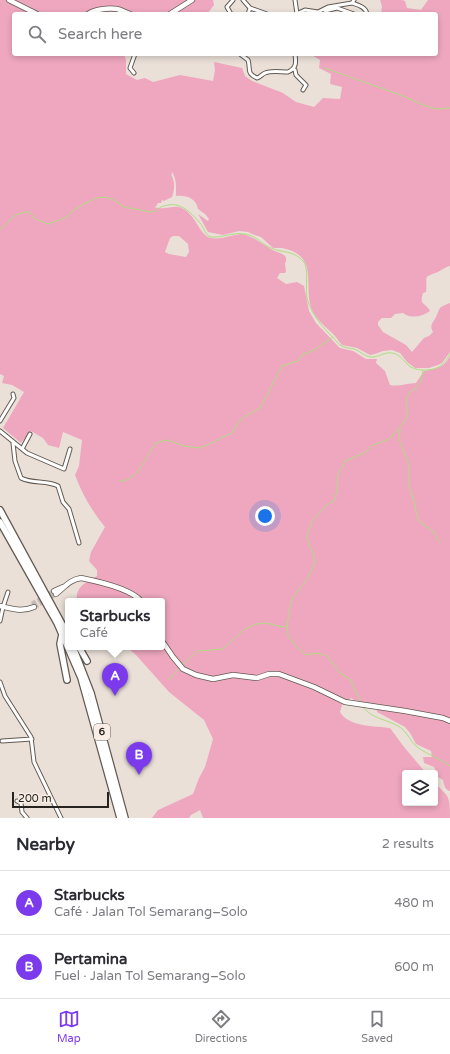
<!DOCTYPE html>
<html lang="en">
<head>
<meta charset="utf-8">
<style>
  :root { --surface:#fff; --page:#f2f2f3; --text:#2b2b33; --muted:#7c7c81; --line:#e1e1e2; --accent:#7c3aed }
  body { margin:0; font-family:"Varela Round",sans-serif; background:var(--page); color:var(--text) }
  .controls { position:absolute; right:12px; bottom:12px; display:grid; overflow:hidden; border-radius:4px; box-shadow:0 2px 6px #0003 }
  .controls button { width:36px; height:36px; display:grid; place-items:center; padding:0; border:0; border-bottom:1px solid var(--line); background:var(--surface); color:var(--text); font:20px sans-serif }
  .scale { position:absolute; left:12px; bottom:10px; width:97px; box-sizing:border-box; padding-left:4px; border:2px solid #25221f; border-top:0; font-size:11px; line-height:14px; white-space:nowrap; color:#25221f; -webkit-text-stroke:3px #f8eee5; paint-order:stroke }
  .you { position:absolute; left:265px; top:516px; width:14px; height:14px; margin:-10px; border:3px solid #fff; border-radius:50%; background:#1a73e8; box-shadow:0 0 0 6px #1a73e833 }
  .badge { display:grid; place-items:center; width:26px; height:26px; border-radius:50%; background:var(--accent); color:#fff; font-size:13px; font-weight:700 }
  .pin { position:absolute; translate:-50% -33px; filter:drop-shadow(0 1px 2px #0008) }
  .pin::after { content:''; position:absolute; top:21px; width:14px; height:12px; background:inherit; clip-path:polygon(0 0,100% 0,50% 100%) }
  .popup { position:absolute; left:65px; top:598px; width:100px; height:52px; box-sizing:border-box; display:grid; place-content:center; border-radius:4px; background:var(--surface); filter:drop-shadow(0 1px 3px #0005); font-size:13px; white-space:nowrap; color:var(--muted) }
  .popup b { font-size:15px; color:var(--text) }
  .popup::after { content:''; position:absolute; left:50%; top:100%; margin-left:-8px; border:8px solid transparent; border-top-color:var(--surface) }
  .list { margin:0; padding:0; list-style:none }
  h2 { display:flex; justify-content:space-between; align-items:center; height:52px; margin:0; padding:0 16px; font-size:17px }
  h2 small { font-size:13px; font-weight:400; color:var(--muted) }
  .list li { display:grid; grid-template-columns:26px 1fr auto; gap:12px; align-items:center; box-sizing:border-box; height:64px; padding:0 16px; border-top:1px solid var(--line) }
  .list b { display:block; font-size:15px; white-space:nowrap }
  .list p { margin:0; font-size:13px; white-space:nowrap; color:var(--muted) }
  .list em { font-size:13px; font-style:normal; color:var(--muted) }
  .icon { flex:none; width:22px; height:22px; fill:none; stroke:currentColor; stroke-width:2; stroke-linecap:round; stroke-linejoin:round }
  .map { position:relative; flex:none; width:450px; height:818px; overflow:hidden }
  .search { position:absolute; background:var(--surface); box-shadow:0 2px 6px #0003; left:12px; right:12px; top:12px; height:44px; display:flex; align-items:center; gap:10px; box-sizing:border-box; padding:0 14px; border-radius:4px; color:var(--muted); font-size:15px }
  .sheet { height:180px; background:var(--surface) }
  nav { display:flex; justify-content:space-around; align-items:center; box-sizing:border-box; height:56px; border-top:1px solid var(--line); background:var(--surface); font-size:11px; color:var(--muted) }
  nav a { display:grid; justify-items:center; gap:2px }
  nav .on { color:var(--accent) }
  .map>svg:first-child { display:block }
</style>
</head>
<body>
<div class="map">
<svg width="450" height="818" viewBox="0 0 450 818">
  <rect width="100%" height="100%" fill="#eae0d8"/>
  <path fill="#eea7bf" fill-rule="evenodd" d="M 0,0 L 213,0 L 214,5 L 207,14 L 14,14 L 14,54 L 124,54 L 126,60 L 126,74 L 137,80 L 145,78 L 153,82 L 180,75 L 213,81 L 215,70 L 214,62 L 242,68 L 245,76 L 252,81 L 283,93 L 296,102 L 314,107 L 323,98 L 340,99 L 342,87 L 330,84 L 331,74 L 319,68 L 320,60 L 310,54 L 436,54 L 436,14 L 381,14 L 382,6 L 380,0 L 402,0 L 405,1 L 407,8 L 421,10 L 428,0 L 450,0 L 450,266 C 445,267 442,270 438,272 C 421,278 428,276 426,292 L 423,293 C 419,306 425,302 430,311 C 422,317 411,319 403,313 L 395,314 L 391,318 L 382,318 L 378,322 L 378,325 L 383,332 L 406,345 L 412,352 L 424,338 L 429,336 L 433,332 C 429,325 433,323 436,317 C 441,306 438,308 450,303 L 450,352 L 442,363 L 438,365 L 429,368 L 415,368 L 407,362 L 400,353 L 392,350 L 383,351 L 375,354 L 370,355 L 357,348 L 342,345 C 339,342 337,338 334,335 C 327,328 318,321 313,312 C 301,288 322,256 282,248 C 279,248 276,248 273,248 L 261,237 L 252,234 L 248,232 L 239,231 L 223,235 L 208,232 L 198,214 L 208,221 L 209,219 L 205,214 L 198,209 C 196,198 186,195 176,196 C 176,187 177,180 172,172 C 171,179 171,172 173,179 C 175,185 174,191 172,197 L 164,201 L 162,200 L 161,203 L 158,203 L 155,208 C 158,207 160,209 164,208 C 169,208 174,206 179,207 C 196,212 199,236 211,238 C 221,240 231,235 241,234 C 250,234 263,245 271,249 C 275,252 281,252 285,256 C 287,258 286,261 285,264 L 286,271 L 285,273 L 280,273 L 277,278 L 286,284 L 297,282 L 304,286 L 309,311 L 316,323 L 337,345 L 340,348 L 353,351 L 366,359 L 377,359 L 376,363 L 385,371 L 390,385 C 398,387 408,383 416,383 L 424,371 C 436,369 444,368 450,356 L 450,791 C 445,790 444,785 443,780 L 438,777 L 434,767 L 424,763 L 423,757 L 432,757 L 431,751 L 416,744 L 410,733 L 405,727 L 377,712 L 376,705 L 354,700 L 351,698 L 342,705 L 340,712 C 349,727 374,726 390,728 L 404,747 L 426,773 L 405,773 L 405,803 L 435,803 L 435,783 C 450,798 450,796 450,818 L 203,818 L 200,810 L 191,815 L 189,818 L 152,818 L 158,810 L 193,794 L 199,778 L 205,767 L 213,739 L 204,720 L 169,692 L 136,655 L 127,647 L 162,647 L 162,601 L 77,601 C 75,587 86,582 97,576 L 97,570 L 89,561 L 91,552 L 105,527 C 92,511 82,494 75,475 L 79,466 L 82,440 L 63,432 L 59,448 L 48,445 L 43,438 L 31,431 L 21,443 L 3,428 L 24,392 L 12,385 L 2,383 L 4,376 L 0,374 ZM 173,236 L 179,236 L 188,244 L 189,252 L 186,257 L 169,254 L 165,252 L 170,238 Z"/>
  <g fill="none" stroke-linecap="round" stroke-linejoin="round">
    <path stroke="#afdc82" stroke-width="1" d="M 325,68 L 398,94 L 426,106 L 437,109 L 450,108
      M 0,230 C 11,220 14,212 30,212 L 35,219 L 49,224 L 51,223 L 67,217 L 71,212 L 86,203 L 96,198 L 106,197 L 114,200 L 124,207 L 151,212 C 156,212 157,209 161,207 C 165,205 173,204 176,205 C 186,207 194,216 200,223 C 204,227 205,236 211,237 C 222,238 233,232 244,234 C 254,234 263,245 271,248 C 282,253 294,250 304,262 C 309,270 305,290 307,298 C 312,318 327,331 340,345 C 345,348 349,348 354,349 C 361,351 365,358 374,357 C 380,356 385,352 392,353 C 401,354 404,363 411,367 C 419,372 436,371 443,364 C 446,361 448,357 450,354
      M 400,429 L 399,439 L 409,465 L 409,486 L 414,501 L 417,517 L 420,522 L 435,533 L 439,542
      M 119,481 C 139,482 146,455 156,443 L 167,440 L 184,446 L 199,448 L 214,442 L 219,439 L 232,433 L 239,421 L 247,415 L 259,409 L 262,405 L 282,366 L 298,361 L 302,355 L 314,350 L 333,337
      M 182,665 L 198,651 L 223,649 L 245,629 L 256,624 L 267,623 L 282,627 L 287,626
      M 168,679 L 171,678 L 180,667
      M 361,702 L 350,679 L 340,673 L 327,656 L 318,653 L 306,655 L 294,644 L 288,635 L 287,626 L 290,607 L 293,597 L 306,581 L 315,564 L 313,552 L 310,547 L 307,537 L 312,521 L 328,504 L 334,501 L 337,491 L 338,475 L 345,461 L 364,453 L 374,445 L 389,439 L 400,427 L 406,419 L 407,413 L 406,399 L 410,392 L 415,389 L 421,382 L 423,370
      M 363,707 C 372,719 386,719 398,726 C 406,730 409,739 415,745 C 423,753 440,758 450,766"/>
    <path stroke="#c3bab3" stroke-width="4.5" stroke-dasharray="4.5 2" stroke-linecap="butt" d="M 32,604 L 54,591
      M 34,607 L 56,594"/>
    <defs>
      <path id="street" d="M 243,0 L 250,8 L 267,14
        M 295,0 L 297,14
        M 352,3 C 358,5 366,7 367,14
        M 325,11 L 337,8 L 354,14
        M 231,14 L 227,7 L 233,0
        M 248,14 L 250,8
        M 296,14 L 305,10 L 318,12 L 328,7 L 352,3 L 354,0
        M 240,54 L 248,60 C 251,70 246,73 257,78 C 261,77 262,74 265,73 C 272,70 280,72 288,72 C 297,68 296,62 295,54
        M 293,69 L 295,70 L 296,75 L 306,85 L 303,90
        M 134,73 L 130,68 L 135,54
        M 0,421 L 14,398 L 13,394
        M 0,431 L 27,453 L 64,469 L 70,449
        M 13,443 L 15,461 L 21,478 C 32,484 47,480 58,486 L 63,502 L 69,509 L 79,543
        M 22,449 L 30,434
        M 0,621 L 3,607 L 8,592
        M 0,682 L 5,696 L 31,737 L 34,762 L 61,818
        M 2,741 L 32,739
        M 17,801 L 21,803 L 22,812 L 27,818"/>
      <path id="secondary" d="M 9,0 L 37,14
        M 88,14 C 95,9 109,8 117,9 C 122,10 126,13 130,14
        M 170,14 L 192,0
        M 54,591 L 63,587
        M 56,594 C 65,587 69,580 81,578 C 96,581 131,589 141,601
        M 0,606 C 11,609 23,612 34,607
        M 162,641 L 173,657 L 183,669 L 196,675 L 213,679 L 233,675 L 257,678 L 269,674 L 279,674 L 314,687 L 345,702 L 405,711 L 443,718 L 450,721"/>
      <path id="highway" d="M 0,510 L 68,635
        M 0,522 L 57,623 L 81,678 L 120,818
        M 62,634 L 60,644 L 67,680
        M 73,647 L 91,693 L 125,818
        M 79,647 L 87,661"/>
    </defs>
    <use href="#street" stroke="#625a52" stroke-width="5"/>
    <use href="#secondary" stroke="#625a52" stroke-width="6"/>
    <use href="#highway" stroke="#625a52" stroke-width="8"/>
    <use href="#street" stroke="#fff" stroke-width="3"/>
    <use href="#secondary" stroke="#fff" stroke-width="4.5"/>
    <use href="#highway" stroke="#fff" stroke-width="5.5"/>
  </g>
  <g text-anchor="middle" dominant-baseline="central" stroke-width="4" stroke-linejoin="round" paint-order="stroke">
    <rect fill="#f8eee5" stroke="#645f5a" stroke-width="1" x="94" y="724" width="16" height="16" rx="3"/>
    <g font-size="10" font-weight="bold" fill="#25221f">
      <text x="102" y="732">6</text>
    </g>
  </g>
</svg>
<div class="controls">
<button><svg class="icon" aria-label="layers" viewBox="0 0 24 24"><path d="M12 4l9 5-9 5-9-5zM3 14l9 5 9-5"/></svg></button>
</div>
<div class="scale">200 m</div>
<div class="you"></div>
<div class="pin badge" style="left:115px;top:696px">A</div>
<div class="popup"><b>Starbucks</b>Café</div>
<div class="pin badge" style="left:139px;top:775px">B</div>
<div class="search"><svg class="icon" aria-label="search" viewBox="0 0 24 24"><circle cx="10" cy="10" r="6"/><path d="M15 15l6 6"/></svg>Search here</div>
</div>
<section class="sheet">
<h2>Nearby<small>2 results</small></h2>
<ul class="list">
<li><span class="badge">A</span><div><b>Starbucks</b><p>Café · Jalan Tol Semarang–Solo</p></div><em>480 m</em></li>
<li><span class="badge">B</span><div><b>Pertamina</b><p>Fuel · Jalan Tol Semarang–Solo</p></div><em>600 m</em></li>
</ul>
</section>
<nav>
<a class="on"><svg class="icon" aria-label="map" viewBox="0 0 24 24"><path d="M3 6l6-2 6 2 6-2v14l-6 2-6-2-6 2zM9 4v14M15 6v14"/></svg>Map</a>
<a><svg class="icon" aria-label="directions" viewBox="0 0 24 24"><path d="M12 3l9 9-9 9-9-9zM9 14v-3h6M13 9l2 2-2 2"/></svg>Directions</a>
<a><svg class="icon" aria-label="saved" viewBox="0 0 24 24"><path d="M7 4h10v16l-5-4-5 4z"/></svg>Saved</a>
</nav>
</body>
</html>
